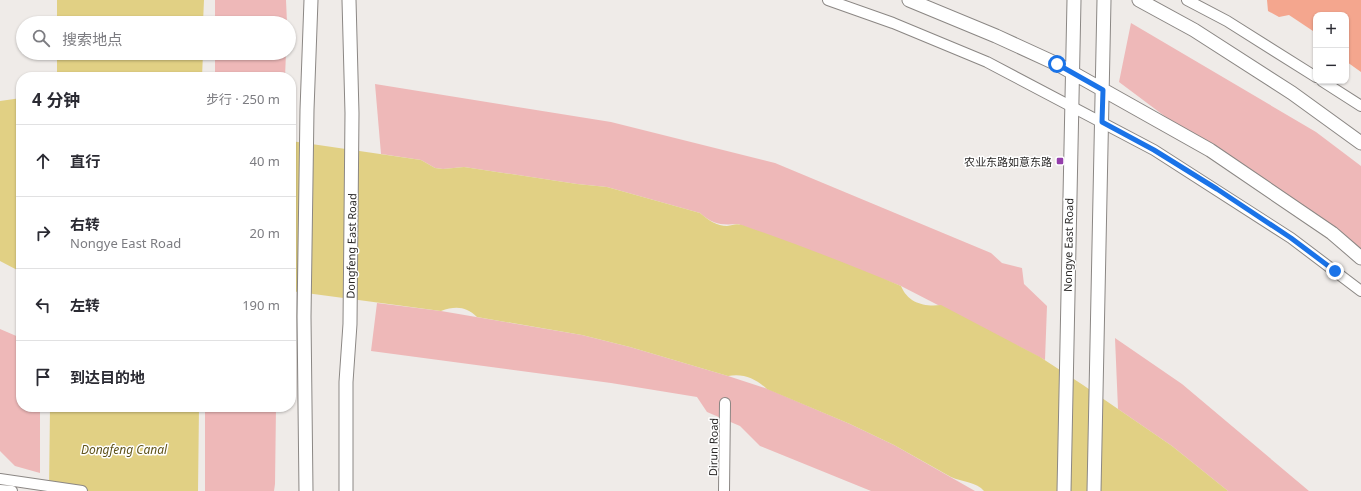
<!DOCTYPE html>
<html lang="zh">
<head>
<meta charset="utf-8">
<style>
  :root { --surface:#fff; --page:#f2f2f3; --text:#2b2b33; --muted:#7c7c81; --line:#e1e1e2 }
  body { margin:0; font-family:"Noto Sans","Noto Sans SC",sans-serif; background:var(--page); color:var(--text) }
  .controls { position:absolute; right:12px; top:12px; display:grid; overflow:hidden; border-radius:8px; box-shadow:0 1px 3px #0004 }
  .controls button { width:36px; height:36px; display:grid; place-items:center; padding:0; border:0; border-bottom:1px solid var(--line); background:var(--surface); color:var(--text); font:20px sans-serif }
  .stop { position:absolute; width:12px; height:12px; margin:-9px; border:3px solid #1a73e8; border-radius:50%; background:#fff }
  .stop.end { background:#1a73e8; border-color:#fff; box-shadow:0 1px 4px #0008 }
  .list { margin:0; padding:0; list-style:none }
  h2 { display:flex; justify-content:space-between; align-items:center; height:52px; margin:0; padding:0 16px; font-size:17px }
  h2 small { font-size:13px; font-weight:400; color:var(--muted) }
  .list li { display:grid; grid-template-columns:26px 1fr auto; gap:12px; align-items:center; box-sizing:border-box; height:72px; padding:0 16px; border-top:1px solid var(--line) }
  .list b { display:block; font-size:15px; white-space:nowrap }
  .list p { margin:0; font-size:13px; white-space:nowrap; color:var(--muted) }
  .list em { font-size:13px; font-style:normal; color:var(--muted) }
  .icon { flex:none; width:22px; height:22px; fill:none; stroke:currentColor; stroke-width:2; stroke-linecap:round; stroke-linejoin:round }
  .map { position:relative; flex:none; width:1361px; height:491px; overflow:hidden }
  .search { position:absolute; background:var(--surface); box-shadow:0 1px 3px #0004; left:16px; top:16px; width:280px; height:44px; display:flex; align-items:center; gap:10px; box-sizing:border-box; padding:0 14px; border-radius:22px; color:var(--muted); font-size:15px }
  .panel { position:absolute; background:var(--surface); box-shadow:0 1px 3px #0004; left:16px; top:72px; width:280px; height:340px; border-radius:16px }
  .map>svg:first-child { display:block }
</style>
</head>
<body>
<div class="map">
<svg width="1361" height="491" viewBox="0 0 1361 491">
  <rect width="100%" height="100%" fill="#efebe8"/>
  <path fill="#eeb8b8" d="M 215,0 L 286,0 L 287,23 L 215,23 Z
    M 1131,23 L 1316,132 L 1361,166 L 1361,263 L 1119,82 Z
    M 215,53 L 286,53 L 285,77 L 215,77 Z
    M 375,84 L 611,122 L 775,163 L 991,253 L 1002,263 L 1022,268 L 1024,284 L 1047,306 L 1045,360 L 901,286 L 738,224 C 721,225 714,225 700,213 L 607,187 L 577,184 L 464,167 L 443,169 L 435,168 L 421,160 L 381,154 Z
    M 377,303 L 441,311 L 582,335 L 630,347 L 728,376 L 768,389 L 850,424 L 894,445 L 975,491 L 871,491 L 760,446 L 740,426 L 707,412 L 697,397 L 611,383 L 371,351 Z
    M 0,329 L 21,338 L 21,407 L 40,407 L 40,473 L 15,466 L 0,451 Z
    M 1115,338 L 1182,384 L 1309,491 L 1228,491 L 1172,446 L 1118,409 Z
    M 205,407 L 276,407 L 275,484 L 274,491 L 205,491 Z"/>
  <path fill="#e1d084" d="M 57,0 L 204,0 L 203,23 L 57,23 Z
    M 57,53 L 203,53 L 202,77 L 55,77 L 57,76 Z
    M 21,98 L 21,272 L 0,261 L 0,101 Z
    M 291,141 L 421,160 L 435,168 L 443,169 L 464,167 L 577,184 L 607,187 L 700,213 C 708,220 717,226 727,226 C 733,225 736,223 742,225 C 796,244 849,264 901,286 C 908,303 924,307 941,305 L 1040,357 L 1083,385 L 1172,446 L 1228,491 L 984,491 C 977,482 962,482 951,477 L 894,445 L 850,424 L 767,389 C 756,379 744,373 728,376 L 630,347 L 582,335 L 477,317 C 466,306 455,306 441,311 L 291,291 Z
    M 50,407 L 199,407 L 198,491 L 49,491 Z"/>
  <path fill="#f4a68e" d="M 1267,0 L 1361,0 L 1361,72 L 1347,62 L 1346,15 L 1316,15 L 1316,33 L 1289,15 L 1279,17 L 1268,11 Z"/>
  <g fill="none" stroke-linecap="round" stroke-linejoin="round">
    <defs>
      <path id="minor" d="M 828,0 L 893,23 L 987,62 L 1154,150 L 1291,238 L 1361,291
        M 1187,0 L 1227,21 L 1316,77
        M 1322,81 L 1361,106
        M 0,479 L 82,491
        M 0,490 L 12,491
        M 724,491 L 725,403"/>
      <path id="major" d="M 909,0 L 996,36 L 1057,64 L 1210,150 L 1332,233 L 1361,258
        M 1139,0 L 1194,30 L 1292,93 L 1361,143
        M 306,491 L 304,317 L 307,110 L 311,0
        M 346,491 L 346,382 L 350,324 L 352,113 L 349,0
        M 1064,491 L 1074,0
        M 1094,491 L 1104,0"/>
    </defs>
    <use href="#minor" stroke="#8b8784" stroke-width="12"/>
    <use href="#major" stroke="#8b8784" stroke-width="15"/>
    <use href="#minor" stroke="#fff" stroke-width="10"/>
    <use href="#major" stroke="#fff" stroke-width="13"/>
  </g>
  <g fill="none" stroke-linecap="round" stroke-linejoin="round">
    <path stroke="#1a73e8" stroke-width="5" d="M 1057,64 L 1103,90 L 1102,122 L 1154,150 L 1217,189 L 1291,238 L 1335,271"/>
  </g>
  <rect fill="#943eab" stroke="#fff" stroke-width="1.5" x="1056" y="157" width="8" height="8" rx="2"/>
  <g text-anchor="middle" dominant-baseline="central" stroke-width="3" stroke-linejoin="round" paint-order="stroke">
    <g font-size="11" fill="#292726" stroke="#fff" text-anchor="end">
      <text x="1052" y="161">农业东路如意东路</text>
    </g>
    <g font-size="11" fill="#292726" stroke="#fff">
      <text transform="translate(1068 245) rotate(-89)">Nongye East Road</text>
      <text transform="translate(351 246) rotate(-89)">Dongfeng East Road</text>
      <text transform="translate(713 447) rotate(-89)">Dirun Road</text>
    </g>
    <g font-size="12" font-style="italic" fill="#60541b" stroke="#fff">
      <text x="124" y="449">Dongfeng Canal</text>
    </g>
  </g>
</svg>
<div class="controls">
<button>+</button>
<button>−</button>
</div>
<div class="stop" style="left:1057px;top:64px"></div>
<div class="stop end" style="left:1335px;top:271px"></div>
<div class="search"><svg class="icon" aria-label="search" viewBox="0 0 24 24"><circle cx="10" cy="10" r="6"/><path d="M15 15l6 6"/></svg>搜索地点</div>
<section class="panel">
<h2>4 分钟<small>步行 · 250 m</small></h2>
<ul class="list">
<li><svg class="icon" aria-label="ahead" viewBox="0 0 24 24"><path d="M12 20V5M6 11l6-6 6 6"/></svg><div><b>直行</b></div><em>40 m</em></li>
<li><svg class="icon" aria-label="right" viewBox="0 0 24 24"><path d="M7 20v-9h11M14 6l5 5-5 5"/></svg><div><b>右转</b><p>Nongye East Road</p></div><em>20 m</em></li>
<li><svg class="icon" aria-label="left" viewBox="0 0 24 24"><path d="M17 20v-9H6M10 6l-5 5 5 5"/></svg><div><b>左转</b></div><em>190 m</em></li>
<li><svg class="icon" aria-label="arrive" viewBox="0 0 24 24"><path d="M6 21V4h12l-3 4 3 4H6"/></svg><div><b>到达目的地</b></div></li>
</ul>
</section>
</div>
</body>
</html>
